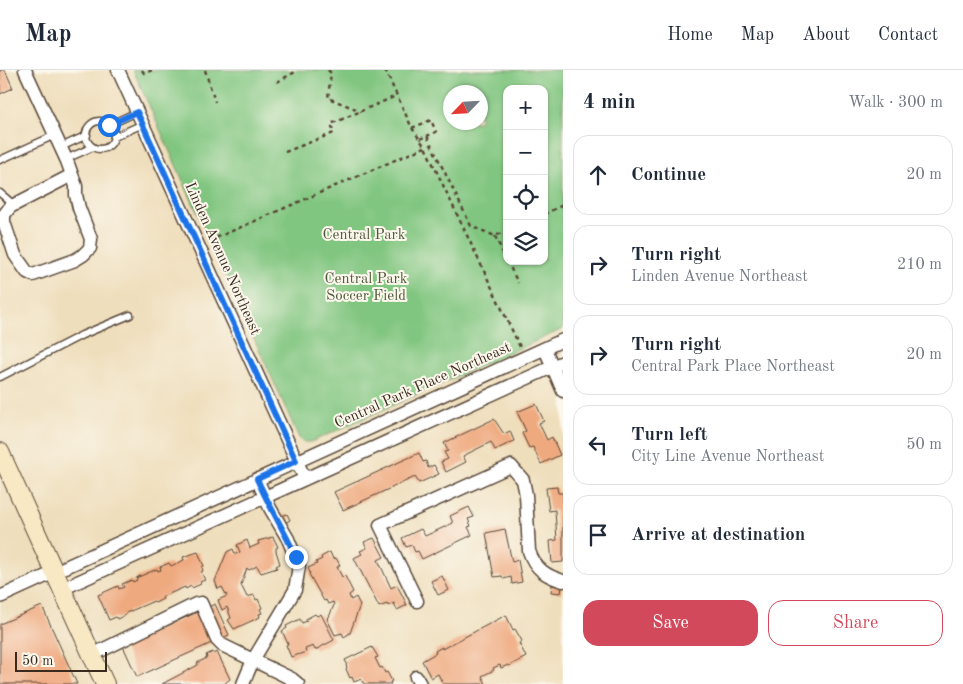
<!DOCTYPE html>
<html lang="en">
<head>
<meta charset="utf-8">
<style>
  :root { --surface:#fff; --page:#f6f6f7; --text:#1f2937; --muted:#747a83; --line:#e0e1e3; --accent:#d1495b }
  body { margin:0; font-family:"Old Standard TT",serif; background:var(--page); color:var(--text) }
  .controls { position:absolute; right:15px; top:15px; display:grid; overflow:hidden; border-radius:10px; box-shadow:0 1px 4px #0004 }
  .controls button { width:45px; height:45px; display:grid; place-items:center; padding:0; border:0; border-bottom:1px solid var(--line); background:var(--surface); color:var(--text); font:25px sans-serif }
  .compass { position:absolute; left:443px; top:15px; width:45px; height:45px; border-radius:50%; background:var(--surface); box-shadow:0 1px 4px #0004; rotate:245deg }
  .scale { position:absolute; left:15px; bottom:12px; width:92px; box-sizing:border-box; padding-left:5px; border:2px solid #3b2a1e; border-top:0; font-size:14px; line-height:18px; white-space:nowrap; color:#3b2a1e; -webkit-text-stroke:4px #fbf7ec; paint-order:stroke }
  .stop { position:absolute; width:15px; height:15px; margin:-11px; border:4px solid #1a73e8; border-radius:50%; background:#fff }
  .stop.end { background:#1a73e8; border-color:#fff; box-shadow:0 1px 5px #0008 }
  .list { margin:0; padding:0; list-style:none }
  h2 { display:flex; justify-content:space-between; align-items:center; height:65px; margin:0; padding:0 20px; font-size:21px }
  h2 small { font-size:16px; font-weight:400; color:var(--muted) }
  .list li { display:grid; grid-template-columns:32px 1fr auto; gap:15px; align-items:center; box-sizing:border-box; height:80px; margin:0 10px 10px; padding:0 10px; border:1px solid var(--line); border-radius:15px }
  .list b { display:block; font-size:19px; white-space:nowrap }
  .list p { margin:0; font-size:16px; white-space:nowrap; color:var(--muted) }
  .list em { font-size:16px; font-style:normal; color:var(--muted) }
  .actions { display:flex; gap:10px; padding:15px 20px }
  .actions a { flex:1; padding:11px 0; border:1px solid var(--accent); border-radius:15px; text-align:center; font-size:18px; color:var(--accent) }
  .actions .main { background:var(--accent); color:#fff }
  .icon { flex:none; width:28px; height:28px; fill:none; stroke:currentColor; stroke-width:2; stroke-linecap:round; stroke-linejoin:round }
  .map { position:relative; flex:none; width:563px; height:614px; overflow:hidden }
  header { display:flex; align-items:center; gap:30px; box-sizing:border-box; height:70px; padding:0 25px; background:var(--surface); border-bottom:1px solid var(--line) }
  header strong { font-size:24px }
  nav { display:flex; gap:28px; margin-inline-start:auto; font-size:18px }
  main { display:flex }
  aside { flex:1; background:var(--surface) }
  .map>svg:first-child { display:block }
</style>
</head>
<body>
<header>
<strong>Map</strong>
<nav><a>Home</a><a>Map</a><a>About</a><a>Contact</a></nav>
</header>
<main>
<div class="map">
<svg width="563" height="614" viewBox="0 0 563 614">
  <rect width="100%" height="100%" fill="#fbf7ec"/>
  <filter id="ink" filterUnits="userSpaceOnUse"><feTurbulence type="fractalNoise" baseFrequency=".02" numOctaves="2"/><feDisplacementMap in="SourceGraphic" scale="10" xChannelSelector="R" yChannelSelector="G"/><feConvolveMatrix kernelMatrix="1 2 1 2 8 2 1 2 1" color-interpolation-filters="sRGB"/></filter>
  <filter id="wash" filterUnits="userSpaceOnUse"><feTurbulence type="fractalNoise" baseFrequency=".0096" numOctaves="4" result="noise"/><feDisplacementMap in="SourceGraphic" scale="20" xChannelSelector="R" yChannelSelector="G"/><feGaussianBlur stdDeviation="1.12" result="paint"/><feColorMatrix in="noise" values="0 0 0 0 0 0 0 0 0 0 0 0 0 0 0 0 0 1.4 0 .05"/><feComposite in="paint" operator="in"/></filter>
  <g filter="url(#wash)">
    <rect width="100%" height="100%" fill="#efdebc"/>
    <path fill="#81c680" stroke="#5e784f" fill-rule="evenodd" d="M 133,0 L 563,0 L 563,259 L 311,372 L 304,372 L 299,368 ZM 507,19 L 544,19 L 544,191 L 507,191 ZM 450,22 L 480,22 L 480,52 L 450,52 Z"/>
    <g id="blocks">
      <path fill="#efa97f" d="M 0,0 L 5,0 L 13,18 L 0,24 Z
        M 536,334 L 544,351 L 539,353 L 547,370 L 552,367 L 560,385 L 541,394 L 533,377 L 529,378 L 522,363 L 526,361 L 517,342 Z
        M 494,349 L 504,364 L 510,361 L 514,371 L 495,380 L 491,372 L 463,386 L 466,392 L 446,402 L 441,392 L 448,389 L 444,382 L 448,381 L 444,373 Z
        M 419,383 L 423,392 L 426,391 L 428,398 L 434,395 L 439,404 L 419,413 L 415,407 L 343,440 L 334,422 Z
        M 557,417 L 558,423 L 563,423 L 563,492 L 552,493 L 550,471 L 557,470 L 555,440 L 549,441 L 546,418 Z
        M 469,437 L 474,447 L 468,449 L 471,456 L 468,457 L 472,465 L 422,489 L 418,481 L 415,482 L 412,475 L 406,477 L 402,468 L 421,459 L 425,466 L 453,453 L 450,446 Z
        M 287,444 L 290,450 L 285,453 L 282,446 Z
        M 505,459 L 512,492 L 518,490 L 522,512 L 512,514 L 511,507 L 503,509 L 502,506 L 494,507 L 486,463 Z
        M 273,467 L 278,477 L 276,478 L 276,481 L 280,494 L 276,496 L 277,498 L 261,503 L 257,496 L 249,500 L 247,498 L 241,515 L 247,527 L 254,525 L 256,530 L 258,529 L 262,538 L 260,539 L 262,543 L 259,544 L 260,547 L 234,559 L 228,550 L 231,548 L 227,537 L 222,540 L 218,530 L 227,526 L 222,517 L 218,519 L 215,511 L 227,482 L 233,479 L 235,484 L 240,482 L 237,475 L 247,470 L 250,478 L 259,474 L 258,471 Z
        M 374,468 L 384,487 L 378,490 L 391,518 L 397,515 L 407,535 L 397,540 L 394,533 L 388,536 L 387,534 L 379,537 L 354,488 L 362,484 L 360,481 L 367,478 L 364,472 Z
        M 198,482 L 204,496 L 202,497 L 203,501 L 201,502 L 205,510 L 200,512 L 201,514 L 192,518 L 191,516 L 186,519 L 185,517 L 162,527 L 163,529 L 155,533 L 154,531 L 126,543 L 126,545 L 117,549 L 116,547 L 109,550 L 98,525 L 118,516 L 119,519 L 124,517 L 122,514 L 132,510 L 133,512 L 137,510 L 136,508 L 157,499 L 158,501 L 161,500 L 160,497 L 169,493 L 171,496 L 184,490 L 183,487 Z
        M 330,482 L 333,489 L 336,488 L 340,495 L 337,497 L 342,507 L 345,506 L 353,522 L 349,525 L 351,530 L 356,527 L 360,535 L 350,563 L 344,567 L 342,563 L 335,565 L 327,549 L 329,547 L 334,535 L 333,532 L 328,534 L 326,530 L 324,531 L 309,504 L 310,503 L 308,498 L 317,494 L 316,492 L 322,489 L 321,487 Z
        M 442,506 L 449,520 L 438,525 L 431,511 Z
        M 552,515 L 562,517 L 561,523 L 551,522 Z
        M 215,534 L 229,565 L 137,607 L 123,576 Z
        M 42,536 L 77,614 L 0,614 L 0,554 Z
        M 315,544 L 317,546 L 321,544 L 334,570 L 315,580 L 313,576 L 305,579 L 306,582 L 291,587 L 286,575 L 288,574 L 282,561 L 287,558 L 286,556 L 300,549 L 302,553 L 307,551 L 306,549 Z
        M 506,545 L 513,560 L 515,559 L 522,571 L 519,573 L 526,587 L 509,596 L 508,595 L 501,598 L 500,595 L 493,598 L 494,600 L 482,606 L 486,614 L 443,614 L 438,604 L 431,608 L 422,591 L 436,583 L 435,581 L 442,577 L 442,579 Z
        M 372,577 L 378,587 L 375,588 L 380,598 L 382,597 L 385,603 L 387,602 L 392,611 L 390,612 L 391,614 L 364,614 L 361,609 L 354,612 L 352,607 L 350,608 L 346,599 L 347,598 L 346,595 L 347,594 L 345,590 Z
        M 213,582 L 214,584 L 217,582 L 230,609 L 224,614 L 162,614 L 198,595 L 197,593 L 207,588 L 206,585 Z"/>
    </g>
  </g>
  <g filter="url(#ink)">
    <use href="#blocks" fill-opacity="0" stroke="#564536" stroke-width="1"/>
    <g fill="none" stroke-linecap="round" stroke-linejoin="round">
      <defs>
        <path id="lane" d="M86 65a14 14 0 1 1 28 0a14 14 0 1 1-28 0Z
          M 109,55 L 137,42
          M 114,67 L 143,54
          M 61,77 L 87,65
          M 66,89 L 93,77
          M 0,90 L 55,65
          M 0,123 L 14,135
          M 0,307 L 82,265 L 130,245"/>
        <path id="street" d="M 25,0 L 67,91 L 76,116 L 76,125 L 79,138 L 91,169 L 90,178 L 83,185 L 75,190 L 33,205 L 27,202 L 15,185 L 4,152 L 4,145 L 10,137 L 72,105
          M 118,0 L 305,409
          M 545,279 L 563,321
          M 62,519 L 563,292
          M 0,527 L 563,270
          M 417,531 L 380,455 L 511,396 L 523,410 L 526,425 L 529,481 C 535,499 546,506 563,511
          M 92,585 L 196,534 L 201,533 L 217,570 L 222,575 L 292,609 L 298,614
          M 416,607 L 420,614
          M 243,614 L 253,590 L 295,520 L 299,496 L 288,469 L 270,438 L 257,409"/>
        <path id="secondary" d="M 0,382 L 105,614"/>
      </defs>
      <use href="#lane" stroke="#564536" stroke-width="9"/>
      <use href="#street" stroke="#564536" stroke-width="15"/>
      <use href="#secondary" stroke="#564536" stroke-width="20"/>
      <path stroke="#564536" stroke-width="2.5" stroke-dasharray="4 4" stroke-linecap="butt" d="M 142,0 L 144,3 L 153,0
        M 205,0 L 215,32
        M 328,0 L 331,3 L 328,28 L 361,41 L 396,26
        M 385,0 L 412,58 L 425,77 L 520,277
        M 277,12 L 295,2
        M 412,58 L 431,50 L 436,62 L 427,66
        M 420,69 L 427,66 L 471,156 L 495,166 L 507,161
        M 285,82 L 334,63 L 331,54 L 361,41
        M 544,144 L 563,135
        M 495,166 L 507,191
        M 209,171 L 425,77
        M 507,191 L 518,213"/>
      <use href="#lane" stroke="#fff" stroke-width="6"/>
      <use href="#street" stroke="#fff" stroke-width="12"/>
      <use href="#secondary" stroke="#f8e8c3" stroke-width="18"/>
    </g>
  </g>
  <g fill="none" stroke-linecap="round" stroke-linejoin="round" filter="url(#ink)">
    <path stroke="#1a73e8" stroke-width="6" d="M 109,55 L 137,42 L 296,391 L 257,409 C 269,436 284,460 296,487"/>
  </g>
  <g text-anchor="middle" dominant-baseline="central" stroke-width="4" stroke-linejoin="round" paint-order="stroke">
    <g font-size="15" fill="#50593b" stroke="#fbf7ec">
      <text x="364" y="165">Central Park</text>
      <text x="366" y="209">Central Park<tspan x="366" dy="17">Soccer Field</tspan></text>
    </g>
    <g font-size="15" fill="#3b2a1e" stroke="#fbf7ec">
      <text transform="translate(222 189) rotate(66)">Linden Avenue Northeast</text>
      <text transform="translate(423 316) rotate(-24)">Central Park Place Northeast</text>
    </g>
  </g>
</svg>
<div class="controls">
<button>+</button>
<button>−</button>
<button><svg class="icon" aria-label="locate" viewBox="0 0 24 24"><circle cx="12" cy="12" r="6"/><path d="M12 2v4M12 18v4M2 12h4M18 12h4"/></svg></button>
<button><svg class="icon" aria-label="layers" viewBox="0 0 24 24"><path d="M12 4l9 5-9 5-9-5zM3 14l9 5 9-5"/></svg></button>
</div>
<svg class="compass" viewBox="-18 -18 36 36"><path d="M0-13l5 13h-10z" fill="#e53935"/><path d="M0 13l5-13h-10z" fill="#747a83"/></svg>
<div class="scale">50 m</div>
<div class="stop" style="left:109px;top:55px"></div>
<div class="stop end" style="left:296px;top:487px"></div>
</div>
<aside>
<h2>4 min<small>Walk · 300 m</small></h2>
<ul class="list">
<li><svg class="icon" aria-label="ahead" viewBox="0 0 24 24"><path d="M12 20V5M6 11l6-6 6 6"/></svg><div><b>Continue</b></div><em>20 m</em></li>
<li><svg class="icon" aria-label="right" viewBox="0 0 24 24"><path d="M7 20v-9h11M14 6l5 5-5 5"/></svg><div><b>Turn right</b><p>Linden Avenue Northeast</p></div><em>210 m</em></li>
<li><svg class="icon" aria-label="right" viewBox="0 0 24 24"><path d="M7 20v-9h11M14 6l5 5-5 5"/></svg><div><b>Turn right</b><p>Central Park Place Northeast</p></div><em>20 m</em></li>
<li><svg class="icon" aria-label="left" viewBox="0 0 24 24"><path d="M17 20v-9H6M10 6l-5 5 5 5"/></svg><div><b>Turn left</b><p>City Line Avenue Northeast</p></div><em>50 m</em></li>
<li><svg class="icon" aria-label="arrive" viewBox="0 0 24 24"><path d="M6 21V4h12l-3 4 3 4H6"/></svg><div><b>Arrive at destination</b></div></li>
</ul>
<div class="actions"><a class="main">Save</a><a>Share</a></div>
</aside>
</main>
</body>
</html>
